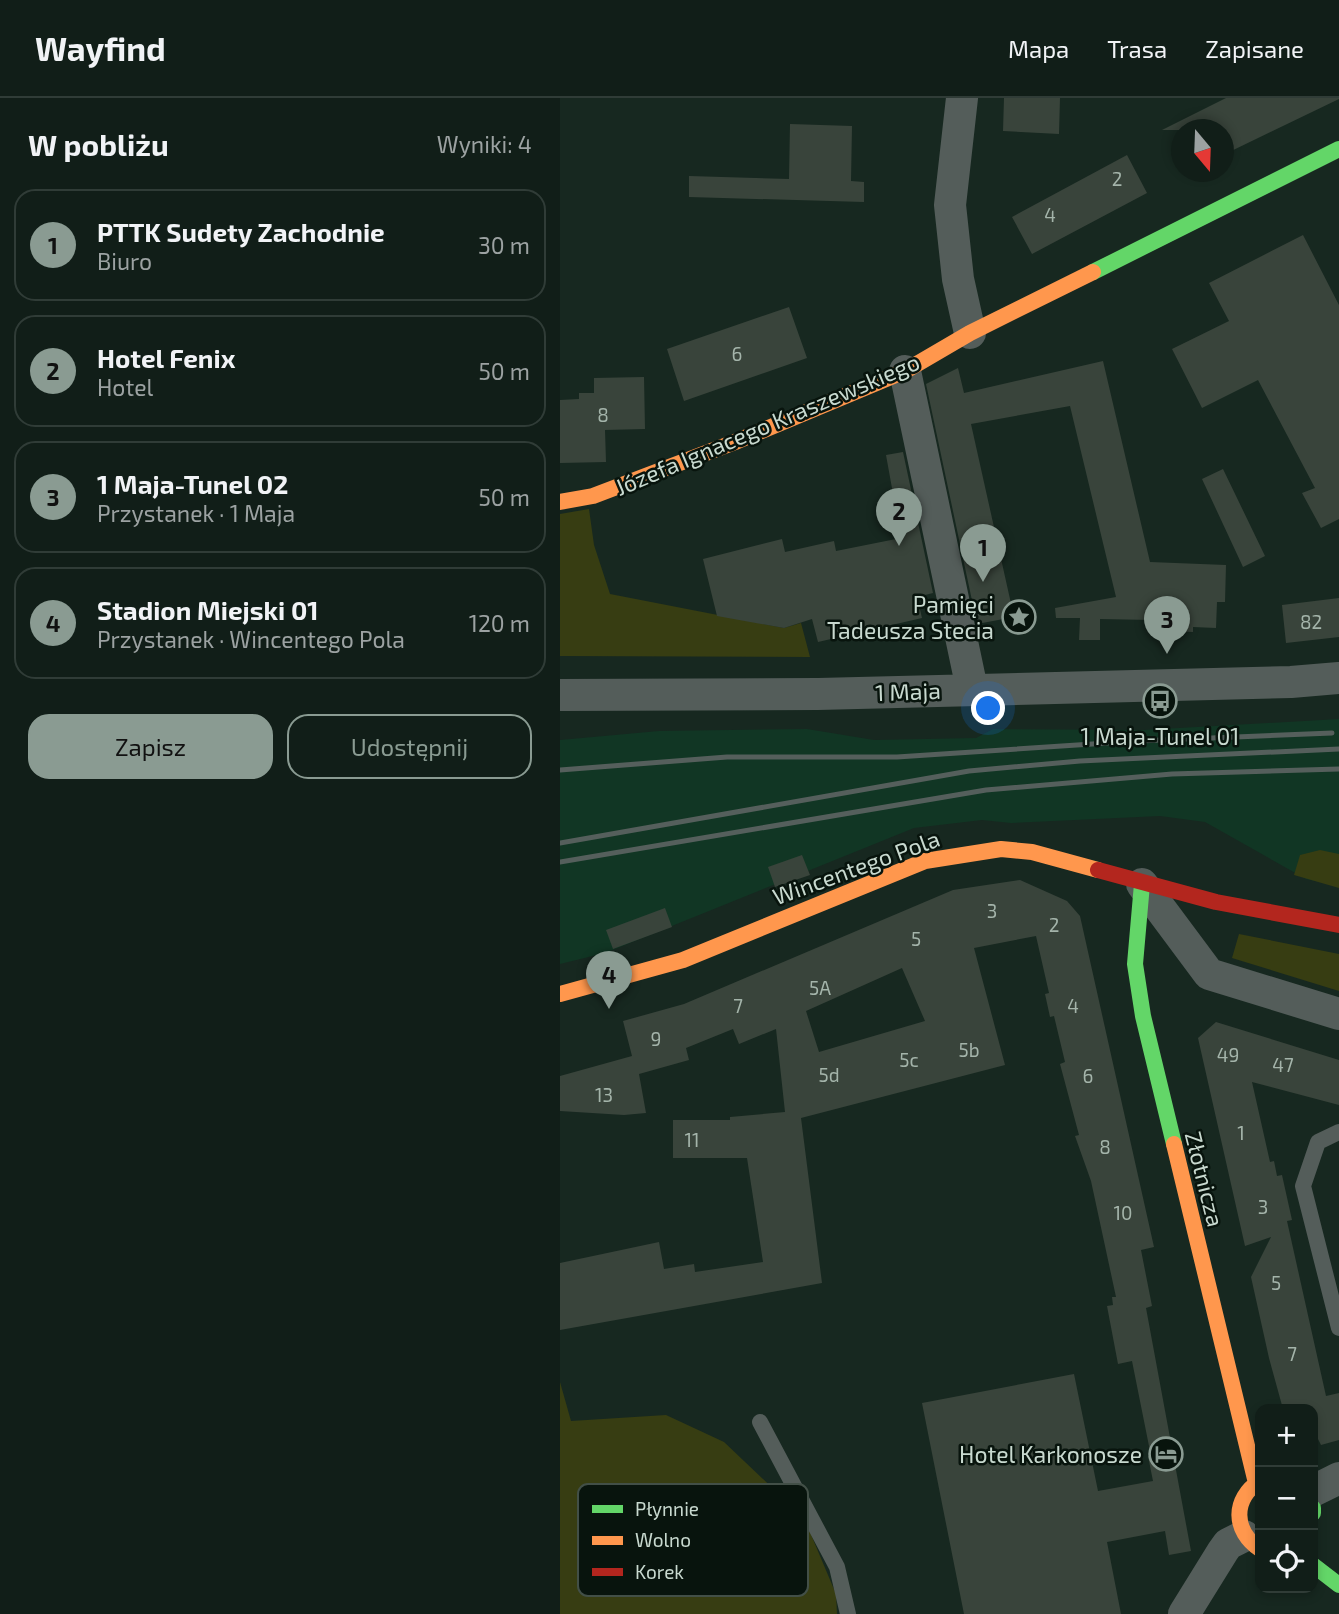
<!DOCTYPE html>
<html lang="pl">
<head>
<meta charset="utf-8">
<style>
  :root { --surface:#111e18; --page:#1a2721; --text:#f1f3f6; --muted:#9ca2a2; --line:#303c37; --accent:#8a9b92 }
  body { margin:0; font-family:"Exo 2",sans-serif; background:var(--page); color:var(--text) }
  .controls { position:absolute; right:21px; bottom:21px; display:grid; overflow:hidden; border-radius:14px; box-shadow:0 4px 10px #0003 }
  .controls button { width:63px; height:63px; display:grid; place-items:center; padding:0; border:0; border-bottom:2px solid var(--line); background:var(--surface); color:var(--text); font:35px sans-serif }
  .compass { position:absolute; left:611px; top:21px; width:63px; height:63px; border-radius:50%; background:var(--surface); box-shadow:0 4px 10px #0003; rotate:161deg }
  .you { position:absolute; left:429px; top:611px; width:24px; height:24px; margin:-18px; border:5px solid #fff; border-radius:50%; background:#1a73e8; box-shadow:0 0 0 10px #1a73e833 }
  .badge { display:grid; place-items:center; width:46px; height:46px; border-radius:50%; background:var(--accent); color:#111; font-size:23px; font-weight:700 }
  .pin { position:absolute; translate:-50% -58px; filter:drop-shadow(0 2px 4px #0008) }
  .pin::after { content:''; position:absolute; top:37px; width:24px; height:21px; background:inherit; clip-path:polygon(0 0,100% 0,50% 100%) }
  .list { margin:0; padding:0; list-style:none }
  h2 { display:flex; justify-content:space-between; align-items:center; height:91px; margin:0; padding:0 28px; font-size:30px }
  h2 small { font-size:23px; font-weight:400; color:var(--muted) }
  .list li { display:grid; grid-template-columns:46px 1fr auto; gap:21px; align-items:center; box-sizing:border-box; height:112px; margin:0 14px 14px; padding:0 14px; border:2px solid var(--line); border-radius:21px }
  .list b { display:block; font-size:26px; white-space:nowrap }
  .list p { margin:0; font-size:23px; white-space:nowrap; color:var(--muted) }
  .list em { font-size:23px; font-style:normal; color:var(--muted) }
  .actions { display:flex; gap:14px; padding:21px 28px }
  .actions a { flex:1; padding:16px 0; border:2px solid var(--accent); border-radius:21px; text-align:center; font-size:24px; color:var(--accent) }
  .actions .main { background:var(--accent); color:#111 }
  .icon { flex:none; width:38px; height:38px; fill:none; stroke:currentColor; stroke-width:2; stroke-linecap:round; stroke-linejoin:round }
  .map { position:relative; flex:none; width:779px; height:1516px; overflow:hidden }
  header { display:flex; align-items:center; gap:42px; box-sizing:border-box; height:98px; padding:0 35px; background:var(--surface); border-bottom:2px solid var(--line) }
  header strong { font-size:33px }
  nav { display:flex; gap:38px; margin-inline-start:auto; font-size:24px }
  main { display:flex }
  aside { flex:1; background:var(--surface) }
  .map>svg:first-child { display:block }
</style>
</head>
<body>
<header>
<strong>Wayfind</strong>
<nav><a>Mapa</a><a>Trasa</a><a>Zapisane</a></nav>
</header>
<main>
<aside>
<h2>W pobliżu<small>Wyniki: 4</small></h2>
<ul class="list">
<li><span class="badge">1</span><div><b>PTTK Sudety Zachodnie</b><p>Biuro</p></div><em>30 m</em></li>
<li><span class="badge">2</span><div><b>Hotel Fenix</b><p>Hotel</p></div><em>50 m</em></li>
<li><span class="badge">3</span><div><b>1 Maja-Tunel 02</b><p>Przystanek · 1 Maja</p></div><em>50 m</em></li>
<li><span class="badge">4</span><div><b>Stadion Miejski 01</b><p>Przystanek · Wincentego Pola</p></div><em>120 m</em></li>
</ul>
<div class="actions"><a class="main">Zapisz</a><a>Udostępnij</a></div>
</aside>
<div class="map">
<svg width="779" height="1516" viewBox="0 0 779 1516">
  <rect width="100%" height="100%" fill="#172820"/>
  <path fill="#113624" d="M 779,621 L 779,788 L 746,781 L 645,724 L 600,718 L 451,725 L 422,722 L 354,730 L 45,855 L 0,866 L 0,642 L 99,633 L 247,631 L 314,642 L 416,640 L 433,631 L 584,632 Z"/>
  <path fill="#373d12" d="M 29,411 L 34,447 L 50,496 L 224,530 L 241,525 L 250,559 L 0,558 L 0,416 Z
    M 760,752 L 779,756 L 779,790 L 734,777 L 740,757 Z
    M 679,836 L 779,856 L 779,893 L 672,860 Z
    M 0,1284 L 11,1323 L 106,1317 L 164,1344 L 244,1420 L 276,1496 L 277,1516 L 0,1516 Z"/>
  <path fill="#39443b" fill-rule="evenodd" d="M 444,0 L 500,0 L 499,36 L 443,33 Z
    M 666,0 L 779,0 L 779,1 L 663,57 L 663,32 L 602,32 Z
    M 230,26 L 292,28 L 291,83 L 304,84 L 304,104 L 129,99 L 129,78 L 229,81 Z
    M 567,57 L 587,95 L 472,156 L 452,119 Z
    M 743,137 L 779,207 L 779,421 L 761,430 L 742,395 L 755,390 L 698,282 L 642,310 L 612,251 L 669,223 L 649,185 Z
    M 229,209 L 247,260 L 124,303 L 107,251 Z
    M 543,263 L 590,464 L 666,467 L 665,504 L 657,504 L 656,530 L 633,529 L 633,534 L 610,533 L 610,529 L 591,528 L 591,522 L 540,521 L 540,542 L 519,542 L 520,520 L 496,520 L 495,510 L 556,499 L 510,308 L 411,326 L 454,519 L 417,526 L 366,286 L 398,270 L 404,295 Z
    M 84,279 L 85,331 L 45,332 L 46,364 L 0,365 L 0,302 L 19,301 L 19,295 L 34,295 L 34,280 Z
    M 343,354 L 373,495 L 357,499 L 362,520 L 258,544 L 252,521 L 224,530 L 157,518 L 143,461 L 222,441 L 225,454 L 274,443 L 276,453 L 341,440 L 326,357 Z
    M 663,371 L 705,458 L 683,469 L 642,381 Z
    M 779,500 L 779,539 L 726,545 L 722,507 Z
    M 242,757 L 250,777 L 215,789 L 208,769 Z
    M 460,782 L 507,803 L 520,818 L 594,1149 L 581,1152 L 592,1208 L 586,1210 L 631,1453 L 609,1457 L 605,1433 L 547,1444 L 561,1516 L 404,1516 L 362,1305 L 514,1276 L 538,1393 L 593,1383 L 588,1358 L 591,1358 L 572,1263 L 558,1266 L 547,1208 L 553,1207 L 552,1199 L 556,1199 L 531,1083 L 515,1038 L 519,1037 L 500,966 L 505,964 L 494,918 L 490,919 L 485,896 L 489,895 L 476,838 L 414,850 L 445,967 L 241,1020 L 262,1185 L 0,1232 L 0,1165 L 99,1144 L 104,1171 L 134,1166 L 135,1174 L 203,1164 L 187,1060 L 113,1060 L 113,1022 L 170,1022 L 170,1019 L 225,1014 L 216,931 L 179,946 L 173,931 L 126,950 L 129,962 L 79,976 L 86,1015 L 64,1017 L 0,1013 L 0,978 L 72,958 L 63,923 L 124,906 L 393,792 ZM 342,870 L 365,923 L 259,954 L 246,913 Z
    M 105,810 L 112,829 L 53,851 L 46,832 Z
    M 656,924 L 779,962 L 779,1007 L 692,984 L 710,1064 L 714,1063 L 717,1078 L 722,1077 L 732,1122 L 727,1123 L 766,1298 L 779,1295 L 779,1342 L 761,1347 L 753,1331 L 753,1311 L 723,1311 L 709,1260 L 691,1179 L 711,1139 L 685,1148 L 638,940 Z"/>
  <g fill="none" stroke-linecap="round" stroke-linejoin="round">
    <path stroke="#545d5a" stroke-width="16" d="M 779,1034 L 758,1044 L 743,1088 L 779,1230
      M 200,1324 L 277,1469 L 288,1516"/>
    <path stroke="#545d5a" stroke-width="32" d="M 402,0 L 390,107 L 398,181 L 410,235
      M 345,273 L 412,591
      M 0,597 L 258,596 L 731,584 L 779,580
      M 582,786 L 649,876 L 779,916
      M 753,1393 L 779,1380
      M 624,1516 L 663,1453 L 668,1446 L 684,1438"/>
    <path stroke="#63d668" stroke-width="16" d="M 533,174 L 779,51
      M 582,786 L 575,866 L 583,918 L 614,1046
      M 753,1410 L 753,1415
      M 753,1467 L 779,1487"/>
    <path stroke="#ff974d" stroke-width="16" d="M 0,404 L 33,398 L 175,344 L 345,273 L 410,235 L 533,174
      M 0,896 L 123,862 L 365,763 L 441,751 L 472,754 L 538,772
      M 614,1046 L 696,1385
      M 700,1383 C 672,1401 673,1433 700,1451"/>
    <path stroke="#b3261e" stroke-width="16" d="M 538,772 L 656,804 L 779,827"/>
    <path stroke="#555f5c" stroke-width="5" d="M 0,672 L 167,659 L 337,659 L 578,643 L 772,635
      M 0,745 L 409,673 L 520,663 L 779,651
      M 0,764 L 426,692 L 612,676 L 779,671"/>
  </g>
  <defs>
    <symbol id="sight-ring" viewBox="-11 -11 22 22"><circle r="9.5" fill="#08140d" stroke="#8a9b92" stroke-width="1.5"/><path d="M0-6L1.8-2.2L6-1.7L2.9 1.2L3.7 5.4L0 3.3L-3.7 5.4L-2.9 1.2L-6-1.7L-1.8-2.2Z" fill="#8a9b92"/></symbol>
    <symbol id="bus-ring" viewBox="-11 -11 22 22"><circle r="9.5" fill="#08140d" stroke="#8a9b92" stroke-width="1.5"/><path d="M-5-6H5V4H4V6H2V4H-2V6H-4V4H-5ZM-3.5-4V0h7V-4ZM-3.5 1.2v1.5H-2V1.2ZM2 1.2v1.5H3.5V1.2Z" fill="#8a9b92"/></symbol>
    <symbol id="hotel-ring" viewBox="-11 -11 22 22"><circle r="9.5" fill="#08140d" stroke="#8a9b92" stroke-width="1.5"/><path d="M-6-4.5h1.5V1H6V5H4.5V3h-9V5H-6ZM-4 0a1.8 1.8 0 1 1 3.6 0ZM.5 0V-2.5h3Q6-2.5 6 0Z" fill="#8a9b92"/></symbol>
  </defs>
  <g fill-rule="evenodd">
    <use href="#sight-ring" x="440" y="500" width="38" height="38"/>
    <use href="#bus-ring" x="581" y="584" width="38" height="38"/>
    <use href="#hotel-ring" x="587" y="1337" width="38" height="38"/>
  </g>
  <g text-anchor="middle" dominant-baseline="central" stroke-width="5" stroke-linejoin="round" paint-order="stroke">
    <g font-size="19" fill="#a4b4aa">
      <text x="557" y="80">2</text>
      <text x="490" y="116">4</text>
      <text x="177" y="255">6</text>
      <text x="43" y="316">8</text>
      <text x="751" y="523">82</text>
      <text x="432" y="812">3</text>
      <text x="494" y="826">2</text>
      <text x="356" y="840">5</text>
      <text x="260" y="889">5A</text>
      <text x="178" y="907">7</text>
      <text x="513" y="907">4</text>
      <text x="96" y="940">9</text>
      <text x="409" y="951">5b</text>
      <text x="668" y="956">49</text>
      <text x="349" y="961">5c</text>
      <text x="723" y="966">47</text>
      <text x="269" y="976">5d</text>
      <text x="528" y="977">6</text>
      <text x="44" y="996">13</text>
      <text x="681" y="1034">1</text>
      <text x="132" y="1041">11</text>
      <text x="545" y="1048">8</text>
      <text x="703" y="1108">3</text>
      <text x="563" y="1114">10</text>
      <text x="716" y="1184">5</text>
      <text x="732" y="1255">7</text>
    </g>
    <g font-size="23" fill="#c8d9cf" stroke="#08140d">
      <text transform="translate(207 326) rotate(-23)">Józefa Ignacego Kraszewskiego</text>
      <text transform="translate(348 593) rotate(-2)">1 Maja</text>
      <text transform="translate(296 769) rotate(-20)">Wincentego Pola</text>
      <text transform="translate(645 1081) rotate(76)">Złotnicza</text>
    </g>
    <g font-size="23" fill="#c8d9cf" stroke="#08140d" text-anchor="end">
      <text x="434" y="506">Pamięci<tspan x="434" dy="26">Tadeusza Stecia</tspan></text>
      <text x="600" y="638" text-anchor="middle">1 Maja-Tunel 01</text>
      <text x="582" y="1356">Hotel Karkonosze</text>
    </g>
  </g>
  <rect x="18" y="1386" width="230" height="112" rx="10" fill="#08140d" stroke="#424f47" stroke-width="2"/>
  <rect x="32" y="1407" width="31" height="8" fill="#63d668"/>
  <rect x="32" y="1438" width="31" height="9" fill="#ff974d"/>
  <rect x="32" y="1470" width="31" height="8" fill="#b3261e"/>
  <g font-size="19" fill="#c8d9cf">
    <text x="75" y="1418">Płynnie</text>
    <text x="75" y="1449">Wolno</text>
    <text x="75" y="1481">Korek</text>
  </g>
</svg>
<div class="controls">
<button>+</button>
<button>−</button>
<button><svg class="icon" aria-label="locate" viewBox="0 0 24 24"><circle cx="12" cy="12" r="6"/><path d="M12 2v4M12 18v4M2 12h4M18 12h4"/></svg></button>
</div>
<svg class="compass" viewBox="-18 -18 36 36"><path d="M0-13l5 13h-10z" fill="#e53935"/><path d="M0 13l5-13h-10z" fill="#9ca2a2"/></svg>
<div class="you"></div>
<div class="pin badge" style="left:423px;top:484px">1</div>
<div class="pin badge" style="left:339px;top:448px">2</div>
<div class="pin badge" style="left:607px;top:556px">3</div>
<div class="pin badge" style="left:49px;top:911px">4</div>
</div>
</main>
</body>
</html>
